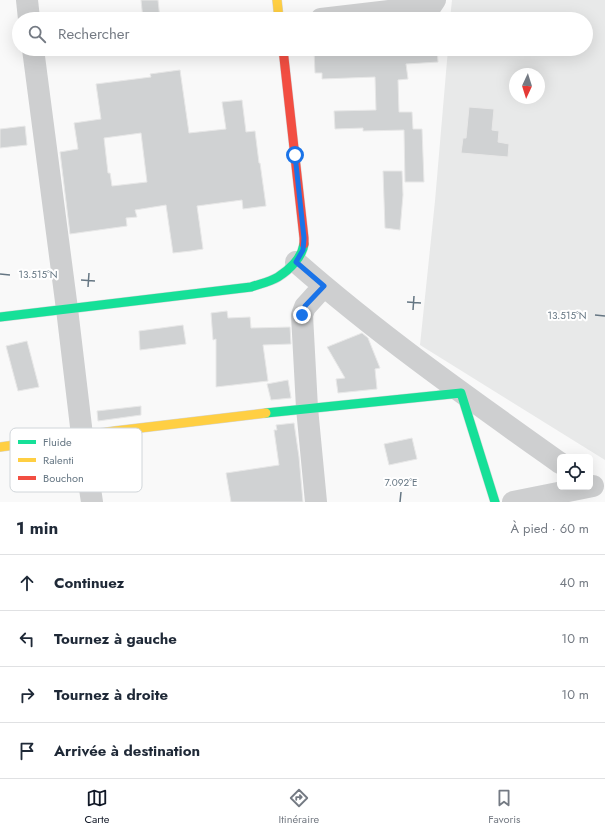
<!DOCTYPE html>
<html lang="fr">
<head>
<meta charset="utf-8">
<style>
  :root { --surface:#fff; --page:#f2f2f3; --text:#1f2937; --muted:#747a83; --line:#e0e1e3; --accent:#111827 }
  body { margin:0; font-family:Jost,sans-serif; background:var(--page); color:var(--text) }
  .controls { position:absolute; right:12px; bottom:12px; display:grid; overflow:hidden; border-radius:6px; box-shadow:0 4px 16px #0002 }
  .controls button { width:36px; height:36px; display:grid; place-items:center; padding:0; border:0; border-bottom:1px solid var(--line); background:var(--surface); color:var(--text); font:20px sans-serif }
  .compass { position:absolute; left:509px; top:68px; width:36px; height:36px; border-radius:50%; background:var(--surface); box-shadow:0 4px 16px #0002; rotate:184deg }
  .stop { position:absolute; width:12px; height:12px; margin:-9px; border:3px solid #1a73e8; border-radius:50%; background:#fff }
  .stop.end { background:#1a73e8; border-color:#fff; box-shadow:0 1px 4px #0008 }
  .list { margin:0; padding:0; list-style:none }
  h2 { display:flex; justify-content:space-between; align-items:center; height:52px; margin:0; padding:0 16px; font-size:17px }
  h2 small { font-size:13px; font-weight:400; color:var(--muted) }
  .list li { display:grid; grid-template-columns:26px 1fr auto; gap:12px; align-items:center; box-sizing:border-box; height:56px; padding:0 16px; border-top:1px solid var(--line) }
  .list b { display:block; font-size:15px; white-space:nowrap }
  .list em { font-size:13px; font-style:normal; color:var(--muted) }
  .icon { flex:none; width:22px; height:22px; fill:none; stroke:currentColor; stroke-width:2; stroke-linecap:round; stroke-linejoin:round }
  .map { position:relative; flex:none; width:605px; height:502px; overflow:hidden }
  .search { position:absolute; background:var(--surface); box-shadow:0 4px 16px #0002; left:12px; right:12px; top:12px; height:44px; display:flex; align-items:center; gap:10px; box-sizing:border-box; padding:0 14px; border-radius:22px; color:var(--muted); font-size:15px }
  .sheet { height:276px; background:var(--surface) }
  nav { display:flex; justify-content:space-around; align-items:center; box-sizing:border-box; height:56px; border-top:1px solid var(--line); background:var(--surface); font-size:11px; color:var(--muted) }
  nav a { display:grid; justify-items:center; gap:2px }
  nav .on { color:var(--accent) }
  .map>svg:first-child { display:block }
</style>
</head>
<body>
<div class="map">
<svg width="605" height="502" viewBox="0 0 605 502">
  <rect width="100%" height="100%" fill="#f9f9f9"/>
  <path fill="#e8e9e9" fill-rule="evenodd" d="M 452,0 L 605,0 L 605,460 L 420,345 L 435,201 L 448,49 L 586,49 L 586,19 L 450,19 ZM 515,74 L 539,74 L 539,98 L 515,98 Z"/>
  <path fill="#d0d2d3" stroke="#e8e8e8" fill-rule="evenodd" d="M 141,0 L 158,0 L 160,19 L 143,19 Z
    M 314,49 L 437,49 L 438,62 L 406,64 L 408,79 L 398,80 L 399,112 L 412,112 L 413,129 L 422,129 L 424,182 L 405,182 L 404,130 L 363,131 L 363,128 L 335,129 L 334,111 L 376,110 L 375,77 L 322,79 L 322,73 L 315,73 Z
    M 180,70 L 189,133 L 226,129 L 222,102 L 242,100 L 246,132 L 255,131 L 259,163 L 260,163 L 266,206 L 243,209 L 242,200 L 197,206 L 203,249 L 191,251 L 173,253 L 166,205 L 135,210 L 137,217 L 126,218 L 127,226 L 70,234 L 60,152 L 78,149 L 74,123 L 101,119 L 96,84 L 151,77 L 150,74 ZM 141,133 L 147,182 L 112,186 L 110,173 L 108,173 L 104,138 Z
    M 469,107 L 494,109 L 492,130 L 499,131 L 498,142 L 509,144 L 508,157 L 461,153 L 463,138 L 466,138 Z
    M 25,126 L 27,145 L 0,148 L 0,129 Z
    M 383,171 L 402,171 L 403,195 L 400,230 L 385,228 Z
    M 227,311 L 228,318 L 250,317 L 251,328 L 290,327 L 291,344 L 263,345 L 268,381 L 216,387 L 216,339 L 213,340 L 211,313 Z
    M 183,325 L 186,344 L 140,350 L 139,331 Z
    M 362,333 L 368,338 L 380,368 L 375,369 L 377,389 L 338,393 L 336,379 L 345,378 L 327,347 Z
    M 27,341 L 39,387 L 18,391 L 6,346 Z
    M 288,380 L 291,398 L 271,400 L 267,384 Z
    M 141,406 L 141,415 L 98,421 L 97,411 Z
    M 294,423 L 299,457 L 303,502 L 231,502 L 226,473 L 279,465 L 274,430 L 277,430 L 276,425 Z
    M 412,438 L 417,459 L 389,465 L 384,444 Z"/>
  <g fill="none" stroke-linecap="round" stroke-linejoin="round">
    <defs>
      <path id="fast" d="M 0,317 L 251,287 C 259,284 270,282 278,277 C 289,270 302,258 304,244
        M 266,413 L 461,393 L 495,502"/>
      <path id="slow" d="M 277,0 L 279,19
        M 0,447 L 115,431 L 266,413"/>
      <path id="jam" d="M 283,49 L 304,238 L 304,244"/>
    </defs>
    <use href="#fast" stroke="#d5d6d7" stroke-width="10"/>
    <use href="#slow" stroke="#d5d6d7" stroke-width="10"/>
    <use href="#jam" stroke="#d5d6d7" stroke-width="10"/>
    <path stroke="#cecfd0" stroke-width="22" d="M 27,0 L 29,19
      M 321,19 L 431,6 L 435,0
      M 33,49 L 67,309 L 82,435 L 92,502
      M 296,262 C 379,335 470,399 560,463
      M 316,502 L 307,408 L 302,315 L 305,307 L 324,286
      M 513,502 L 593,486"/>
    <use href="#fast" stroke="#16e098" stroke-width="9"/>
    <use href="#slow" stroke="#ffcf43" stroke-width="9"/>
    <use href="#jam" stroke="#f24e42" stroke-width="9"/>
  </g>
  <g fill="none" stroke-linecap="round" stroke-linejoin="round">
    <path stroke="#1a73e8" stroke-width="5" d="M 295,155 L 304,238 L 303,250 L 296,262 L 324,286 L 305,306 L 302,315"/>
  </g>
  <path fill="none" stroke="#657683" stroke-width="1.5" d="M 0,274 L 10,275M 81,280 L 95,281M 88,287 L 89,273M 407,302 L 421,303M 413,310 L 414,296M 595,315 L 605,316M 400,502 L 401,492"/>
  <rect x="10" y="428" width="132" height="64" rx="6" fill="#fff" stroke="#d1d6da" stroke-width="1"/>
  <rect x="18" y="440" width="18" height="4" fill="#16e098"/>
  <rect x="18" y="458" width="18" height="4" fill="#ffcf43"/>
  <rect x="18" y="476" width="18" height="4" fill="#f24e42"/>
  <g font-size="11" fill="#657683">
    <text x="43" y="446">Fluide</text>
    <text x="43" y="464">Ralenti</text>
    <text x="43" y="482">Bouchon</text>
  </g>
  <g font-size="10" text-anchor="middle" fill="#657683" stroke="#fff" stroke-width="4" stroke-linejoin="round" paint-order="stroke">
    <text x="38" y="278">13.515°N</text>
    <text x="567" y="319">13.515°N</text>
    <text x="401" y="486">7.092°E</text>
  </g>
</svg>
<div class="controls">
<button><svg class="icon" aria-label="locate" viewBox="0 0 24 24"><circle cx="12" cy="12" r="6"/><path d="M12 2v4M12 18v4M2 12h4M18 12h4"/></svg></button>
</div>
<svg class="compass" viewBox="-18 -18 36 36"><path d="M0-13l5 13h-10z" fill="#e53935"/><path d="M0 13l5-13h-10z" fill="#747a83"/></svg>
<div class="stop" style="left:295px;top:155px"></div>
<div class="stop end" style="left:302px;top:315px"></div>
<div class="search"><svg class="icon" aria-label="search" viewBox="0 0 24 24"><circle cx="10" cy="10" r="6"/><path d="M15 15l6 6"/></svg>Rechercher</div>
</div>
<section class="sheet">
<h2>1 min<small>À pied · 60 m</small></h2>
<ul class="list">
<li><svg class="icon" aria-label="ahead" viewBox="0 0 24 24"><path d="M12 20V5M6 11l6-6 6 6"/></svg><div><b>Continuez</b></div><em>40 m</em></li>
<li><svg class="icon" aria-label="left" viewBox="0 0 24 24"><path d="M17 20v-9H6M10 6l-5 5 5 5"/></svg><div><b>Tournez à gauche</b></div><em>10 m</em></li>
<li><svg class="icon" aria-label="right" viewBox="0 0 24 24"><path d="M7 20v-9h11M14 6l5 5-5 5"/></svg><div><b>Tournez à droite</b></div><em>10 m</em></li>
<li><svg class="icon" aria-label="arrive" viewBox="0 0 24 24"><path d="M6 21V4h12l-3 4 3 4H6"/></svg><div><b>Arrivée à destination</b></div></li>
</ul>
</section>
<nav>
<a class="on"><svg class="icon" aria-label="map" viewBox="0 0 24 24"><path d="M3 6l6-2 6 2 6-2v14l-6 2-6-2-6 2zM9 4v14M15 6v14"/></svg>Carte</a>
<a><svg class="icon" aria-label="directions" viewBox="0 0 24 24"><path d="M12 3l9 9-9 9-9-9zM9 14v-3h6M13 9l2 2-2 2"/></svg>Itinéraire</a>
<a><svg class="icon" aria-label="saved" viewBox="0 0 24 24"><path d="M7 4h10v16l-5-4-5 4z"/></svg>Favoris</a>
</nav>
</body>
</html>
